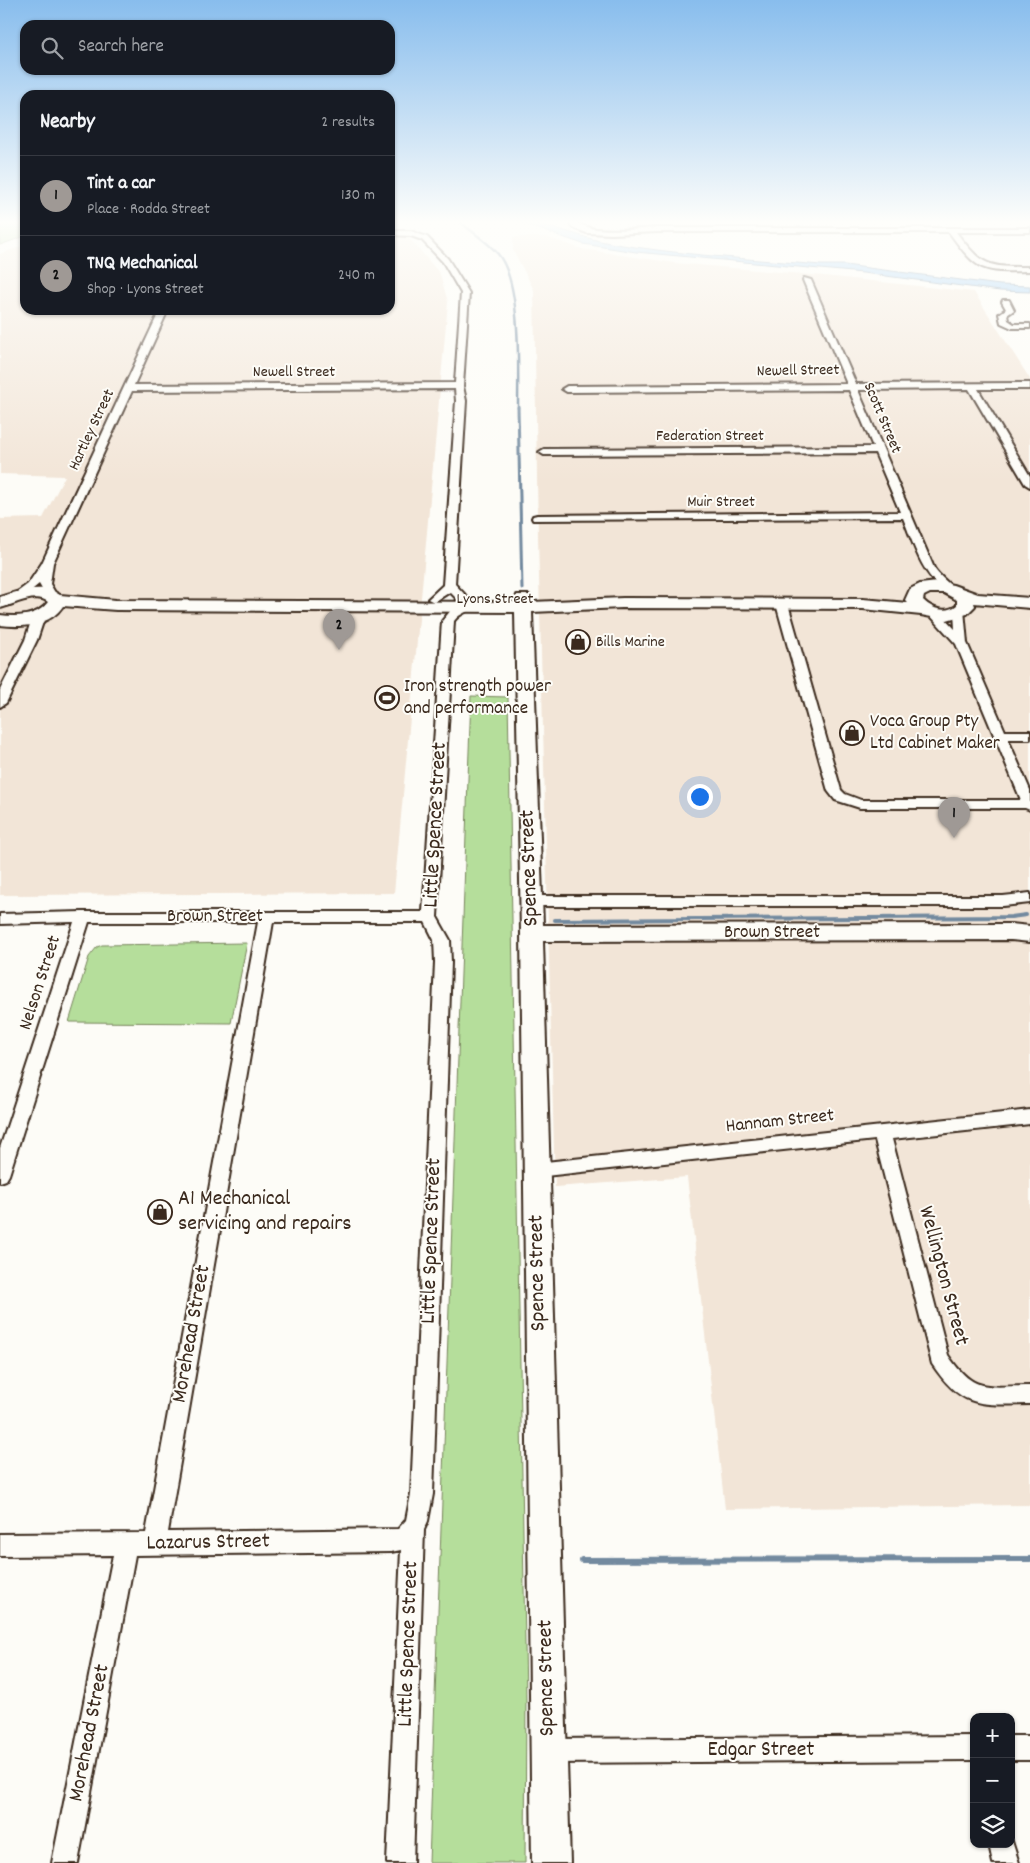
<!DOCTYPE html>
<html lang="en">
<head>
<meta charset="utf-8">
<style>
  :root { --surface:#171b24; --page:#20242c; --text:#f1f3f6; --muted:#9ea1a6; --line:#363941; --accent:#9f9995 }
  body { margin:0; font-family:Dekko,sans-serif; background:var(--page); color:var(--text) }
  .controls { position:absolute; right:15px; bottom:15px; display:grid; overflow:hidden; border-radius:10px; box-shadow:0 1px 4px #0004 }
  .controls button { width:45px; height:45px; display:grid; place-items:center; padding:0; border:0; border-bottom:1px solid var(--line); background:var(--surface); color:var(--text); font:25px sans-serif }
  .you { position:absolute; left:699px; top:796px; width:18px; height:18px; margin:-12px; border:4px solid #fff; border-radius:50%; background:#1a73e8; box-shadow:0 0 0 8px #1a73e833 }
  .badge { display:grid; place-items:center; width:32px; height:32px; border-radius:50%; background:var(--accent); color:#111; font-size:16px; font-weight:700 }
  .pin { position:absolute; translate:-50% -41px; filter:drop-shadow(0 1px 2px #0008) }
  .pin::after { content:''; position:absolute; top:26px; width:18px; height:15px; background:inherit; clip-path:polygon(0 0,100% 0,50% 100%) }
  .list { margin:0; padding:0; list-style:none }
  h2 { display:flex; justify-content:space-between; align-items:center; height:65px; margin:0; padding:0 20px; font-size:21px }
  h2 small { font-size:16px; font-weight:400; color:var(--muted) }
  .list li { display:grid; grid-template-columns:32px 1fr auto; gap:15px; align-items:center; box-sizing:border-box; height:80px; padding:0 20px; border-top:1px solid var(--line) }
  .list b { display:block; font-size:19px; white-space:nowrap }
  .list p { margin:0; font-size:16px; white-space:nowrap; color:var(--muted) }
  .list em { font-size:16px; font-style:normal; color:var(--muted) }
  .icon { flex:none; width:28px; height:28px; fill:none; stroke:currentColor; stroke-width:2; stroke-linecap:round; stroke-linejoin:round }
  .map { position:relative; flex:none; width:1030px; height:1863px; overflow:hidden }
  .search { position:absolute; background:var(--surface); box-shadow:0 1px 4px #0004; left:20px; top:20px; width:375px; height:55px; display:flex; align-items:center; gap:12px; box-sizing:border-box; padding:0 18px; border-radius:15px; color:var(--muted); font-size:19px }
  .panel { position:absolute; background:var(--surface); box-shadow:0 1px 4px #0004; left:20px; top:90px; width:375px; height:225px; border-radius:15px }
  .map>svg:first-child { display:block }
</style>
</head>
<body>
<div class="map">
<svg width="1030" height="1863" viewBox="0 0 1030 1863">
  <rect width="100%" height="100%" fill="#fdfcf7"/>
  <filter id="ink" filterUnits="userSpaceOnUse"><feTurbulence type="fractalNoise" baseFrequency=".02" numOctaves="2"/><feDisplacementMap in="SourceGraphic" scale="10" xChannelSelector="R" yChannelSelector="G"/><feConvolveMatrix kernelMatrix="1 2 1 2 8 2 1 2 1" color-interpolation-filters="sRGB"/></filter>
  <g filter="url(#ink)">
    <path fill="#f2e5d7" d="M 390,237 L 408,237 L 424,255 L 440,274 L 448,302 L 394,893 L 0,895 L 0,519 L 43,518 L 65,476 L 0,474 L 0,254 L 25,245 L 25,310 L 390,310 Z
      M 513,237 L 546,237 L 582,249 L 675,263 L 825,276 L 974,292 L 1030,379 L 1030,1505 L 725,1509 L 687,1177 L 555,1187 L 538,537 L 534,290 L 513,250 Z"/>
    <path fill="#b5de9b" stroke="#78845c" d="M 0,222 L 25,222 L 25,236 L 0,245 Z
      M 471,696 L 508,697 L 526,1699 L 525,1863 L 429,1863 Z
      M 247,943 L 231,1023 L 69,1022 L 89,957 L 97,947 L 102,945 Z"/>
    <path fill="#99caf5" stroke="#738a9f" d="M 518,222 C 549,222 579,238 610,243 C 679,255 751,259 821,265 L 845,265 L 1000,285 L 1030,286 L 1030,292 L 1000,291 L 863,273 L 636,252 L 583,244 Z"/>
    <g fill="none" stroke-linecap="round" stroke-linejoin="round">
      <path stroke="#738a9f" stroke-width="2.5" d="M 460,222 C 472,232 488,242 498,254 C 522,283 518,370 518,408"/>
      <path stroke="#738a9f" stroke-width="3" d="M 518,407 L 522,589"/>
      <path stroke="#738a9f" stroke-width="4" d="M 555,920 L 1011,917 L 1026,915"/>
      <path stroke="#738a9f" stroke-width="6" d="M 582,1560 L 1030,1559"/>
      <defs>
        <path id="street" d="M 570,222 C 578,222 586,228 597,229 C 617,231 637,229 657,228 L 1030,228 L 1030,232 L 956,232 C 983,267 987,267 1030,267 L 1030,271 C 981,272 978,272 949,232 L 657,232 L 612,234 L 587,233 L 576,229 L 570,225 Z
          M 390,231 L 411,231 L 427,237 L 448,259 L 469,293 L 463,386 L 466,401 L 455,584 L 469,599 L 467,601 L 459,601 L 450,592 L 434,602 L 428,599 L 443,585 L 456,401 L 455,389 L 132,391 L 53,563 L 50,584 L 57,596 L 55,598 L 47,598 L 39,584 L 22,598 L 14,598 L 12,596 L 28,584 L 42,563 L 160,310 L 168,310 L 134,385 L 455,383 L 461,293 L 443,262 L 422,240 L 411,236 L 390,235 Z
          M 804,278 L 811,280 L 856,384 L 1030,383 L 1030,389 L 978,389 L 1030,476 L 1030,487 L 1025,484 L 969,389 L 858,390 L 934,568 C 940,577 947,581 954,589 L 952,591 L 944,591 C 921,572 914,545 903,518 L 533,520 L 532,518 L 533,516 L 537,515 L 900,512 L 875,453 L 544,455 L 539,452 L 544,449 L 873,447 L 849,390 L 567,392 L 562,389 L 567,386 L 847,384 L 803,280 Z
          M 1003,300 L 1009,300 L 1014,310 L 1007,315 L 1008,320 L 1014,324 L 1030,324 L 1030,328 L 1012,328 L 1001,323 L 999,314 L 1006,309 L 1002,302 Z
          M 782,601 L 788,604 L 841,790 L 845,794 L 861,800 L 1021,800 L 956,644 L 928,613 L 930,611 L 938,611 L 955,629 L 954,612 L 960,609 L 964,610 L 967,643 L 1005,731 L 1030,731 L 1030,739 L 1008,739 L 1030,790 L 1030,810 L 1025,808 L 860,808 L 835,800 L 828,791 L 776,604 Z
          M 468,603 L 474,606 C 468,613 461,612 454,621 L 437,917 L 450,940 L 451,962 L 433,1494 L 428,1521 L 424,1530 L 413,1863 L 387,1863 L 401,1550 L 391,1552 L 135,1555 L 78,1863 L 52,1863 L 113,1555 L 0,1556 L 0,1534 L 146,1533 L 258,922 L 89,922 L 9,1175 L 6,1180 L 0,1182 L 0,1148 L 74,922 L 0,924 L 0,914 L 83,912 L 423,912 L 442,621 L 452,609 ZM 273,922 L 425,922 L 434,940 L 435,962 L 411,1494 L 406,1520 L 398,1529 L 168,1532 Z
          M 42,612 L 48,615 L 43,622 L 37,640 L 6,703 L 0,707 L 0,690 L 25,640 L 31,621 L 38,613 Z
          M 1030,893 L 1030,903 L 1003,906 L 530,906 L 525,905 L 523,901 L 525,897 L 530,896 L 1003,896 Z
          M 1030,1110 L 1030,1124 L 892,1139 L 948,1355 C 974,1394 987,1386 1030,1386 L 1030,1404 C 980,1405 962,1409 932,1364 L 875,1140 L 536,1177 L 530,1175 L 527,1170 L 530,1165 L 536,1163 Z
          M 974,1736 L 974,1760 L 548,1763 L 539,1760 L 536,1751 L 539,1742 L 548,1739 Z
          M 1011,1736 L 1030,1736 L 1030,1760 L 1011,1760 Z
          M 1011,1838 L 1019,1863 L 993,1863 L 989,1844 L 1011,1844 Z"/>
        <path id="secondary" d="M 937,582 L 953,585 L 978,594 L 1030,598 L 1030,608 L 974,603 L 975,606 L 967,614 L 947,620 L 921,615 L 863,609 L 622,608 L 532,612 L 543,925 L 1011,924 L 1030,926 L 1030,942 L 1011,940 L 543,941 L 570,1863 L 532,1863 L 521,933 L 515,612 L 116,610 L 63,606 C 50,626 22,628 0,625 L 0,615 C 17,617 37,617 48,602 C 35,592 14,605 0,608 L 0,597 C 18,591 43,583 60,595 L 116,600 L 515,602 L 517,595 L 529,595 L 532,602 L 623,598 L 863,599 L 908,603 L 905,600 L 910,589 L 920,584 ZM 930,593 L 944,593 L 957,600 L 957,605 C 946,614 932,609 923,600 L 924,596 Z"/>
      </defs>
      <use href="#street" stroke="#3b2a1e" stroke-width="4"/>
      <use href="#secondary" stroke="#3b2a1e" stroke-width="4"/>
      <use href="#street" fill="#fdfcf7" fill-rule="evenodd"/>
      <use href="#secondary" fill="#fdfcf7" fill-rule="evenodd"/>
    </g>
  </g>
  <linearGradient id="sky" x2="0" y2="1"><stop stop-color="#88bded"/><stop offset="0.46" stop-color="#fefefb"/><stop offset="1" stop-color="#fefefb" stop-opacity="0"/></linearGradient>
  <rect width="1030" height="483" fill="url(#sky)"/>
  <defs>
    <symbol id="shop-ring" viewBox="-11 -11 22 22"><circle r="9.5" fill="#fdfcf7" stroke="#3b2a1e" stroke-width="1.5"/><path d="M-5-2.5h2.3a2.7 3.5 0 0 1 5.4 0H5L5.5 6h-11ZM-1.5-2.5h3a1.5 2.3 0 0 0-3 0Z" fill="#3b2a1e"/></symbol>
    <symbol id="stadium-ring" viewBox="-11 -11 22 22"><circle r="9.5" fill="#fdfcf7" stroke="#3b2a1e" stroke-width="1.5"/><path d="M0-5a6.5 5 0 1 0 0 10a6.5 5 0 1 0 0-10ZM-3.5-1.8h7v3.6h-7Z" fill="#3b2a1e"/></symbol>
  </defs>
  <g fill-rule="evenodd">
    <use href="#shop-ring" x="564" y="628" width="28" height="28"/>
    <use href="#stadium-ring" x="373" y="684" width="28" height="28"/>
    <use href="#shop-ring" x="838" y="719" width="28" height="28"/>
    <use href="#shop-ring" x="146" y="1198" width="28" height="28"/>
  </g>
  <g text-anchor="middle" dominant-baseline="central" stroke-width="4" stroke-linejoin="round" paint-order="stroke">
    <g font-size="16" fill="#3b2a1e" stroke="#fdfcf7">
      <text transform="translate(798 371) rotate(-1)">Newell Street</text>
      <text x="294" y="372">Newell Street</text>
      <text transform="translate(882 418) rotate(67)">Scott Street</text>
      <text transform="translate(92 430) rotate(-65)">Hartley Street</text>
      <text x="710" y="436">Federation Street</text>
      <text x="721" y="502">Muir Street</text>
      <text x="495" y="599">Lyons Street</text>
    </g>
    <g font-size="16" fill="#3b2a1e" stroke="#fdfcf7" text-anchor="start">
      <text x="596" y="642">Bills Marine</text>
    </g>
    <g font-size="19" fill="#3b2a1e" stroke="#fdfcf7" text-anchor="start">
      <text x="404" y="687">Iron strength power<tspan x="404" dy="22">and performance</tspan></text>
      <text x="870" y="722">Voca Group Pty<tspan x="870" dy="22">Ltd Cabinet Maker</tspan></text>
    </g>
    <g font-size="19" fill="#3b2a1e" stroke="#fdfcf7">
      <text x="215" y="917">Brown Street</text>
      <text x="772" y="933">Brown Street</text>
      <text transform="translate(41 983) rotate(-72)">Nelson Street</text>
      <text transform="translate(780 1122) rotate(-6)">Hannam Street</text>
    </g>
    <g font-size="22" fill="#3b2a1e" stroke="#fdfcf7">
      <text transform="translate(436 825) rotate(-87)">Little Spence Street</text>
      <text transform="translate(530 868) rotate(-92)">Spence Street</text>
      <text transform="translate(432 1241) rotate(-88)">Little Spence Street</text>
      <text transform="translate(538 1273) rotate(-91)">Spence Street</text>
      <text transform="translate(943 1276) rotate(75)">Wellington Street</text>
      <text transform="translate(192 1334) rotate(-80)">Morehead Street</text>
      <text transform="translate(208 1543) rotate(-1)">Lazarus Street</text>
      <text transform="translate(409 1644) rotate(-88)">Little Spence Street</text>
      <text transform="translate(547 1678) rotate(-91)">Spence Street</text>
      <text transform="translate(90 1733) rotate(-79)">Morehead Street</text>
      <text x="761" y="1750">Edgar Street</text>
    </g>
    <g font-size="22" fill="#3b2a1e" stroke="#fdfcf7" text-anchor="start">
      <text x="178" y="1199">A1 Mechanical<tspan x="178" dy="25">servicing and repairs</tspan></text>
    </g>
  </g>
</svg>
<div class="controls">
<button>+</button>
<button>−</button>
<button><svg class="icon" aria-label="layers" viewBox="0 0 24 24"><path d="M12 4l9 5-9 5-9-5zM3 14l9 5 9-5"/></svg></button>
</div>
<div class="you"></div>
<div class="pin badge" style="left:954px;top:838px">1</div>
<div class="pin badge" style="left:339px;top:650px">2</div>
<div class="search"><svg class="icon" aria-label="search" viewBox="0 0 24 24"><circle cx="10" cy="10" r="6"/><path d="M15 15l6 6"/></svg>Search here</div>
<section class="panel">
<h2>Nearby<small>2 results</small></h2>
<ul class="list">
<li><span class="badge">1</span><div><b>Tint a car</b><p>Place · Rodda Street</p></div><em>130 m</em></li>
<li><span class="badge">2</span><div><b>TNQ Mechanical</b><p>Shop · Lyons Street</p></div><em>240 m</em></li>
</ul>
</section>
</div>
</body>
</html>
